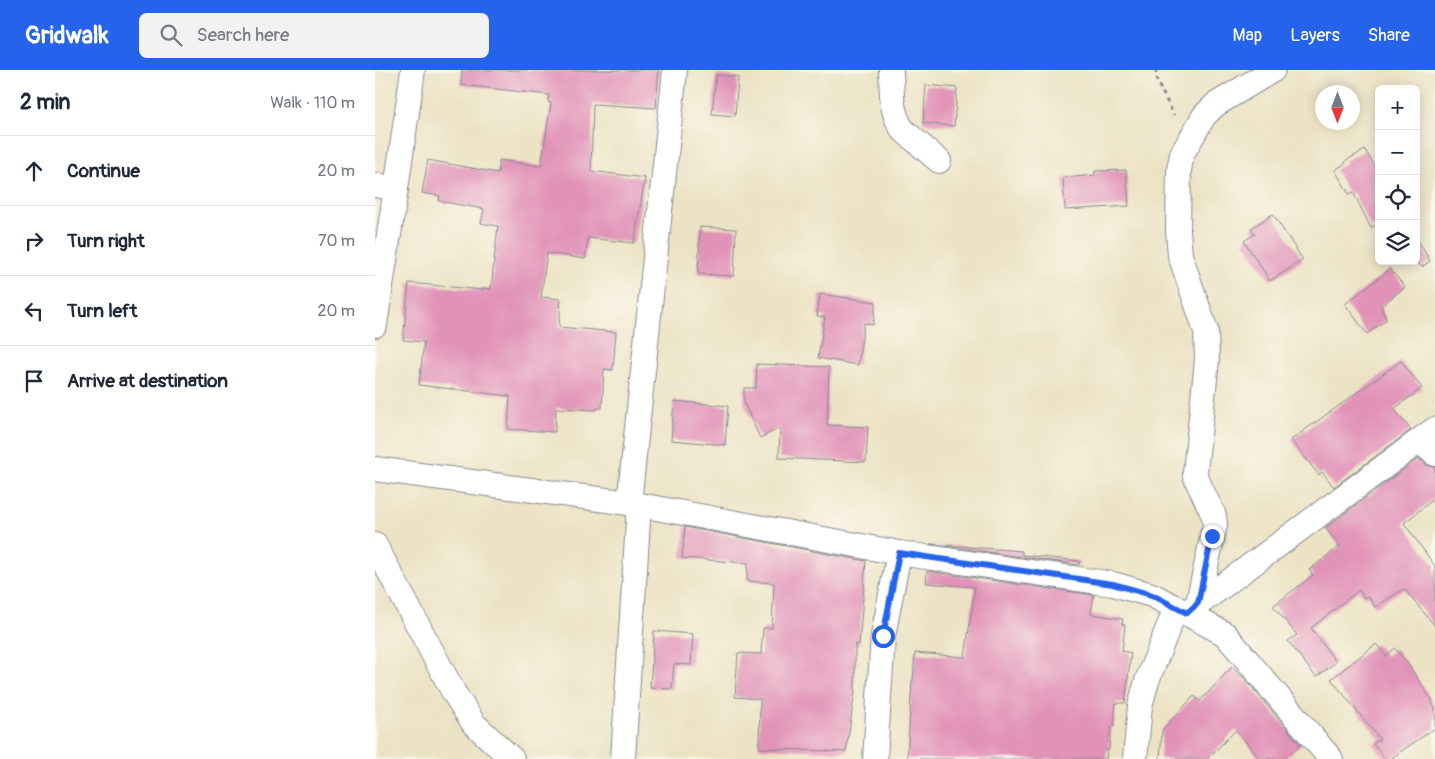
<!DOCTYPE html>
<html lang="en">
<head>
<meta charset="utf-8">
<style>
  :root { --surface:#fff; --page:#f2f2f3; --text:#1f2937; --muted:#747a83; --line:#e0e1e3; --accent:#2563eb }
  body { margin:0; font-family:Pangolin,sans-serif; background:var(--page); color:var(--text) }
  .controls { position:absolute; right:15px; top:15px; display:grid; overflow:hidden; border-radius:8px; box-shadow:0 2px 12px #0003 }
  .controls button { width:45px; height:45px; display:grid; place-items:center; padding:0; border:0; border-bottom:1px solid var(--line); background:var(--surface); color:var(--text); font:25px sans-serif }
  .compass { position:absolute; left:940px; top:15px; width:45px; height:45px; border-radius:50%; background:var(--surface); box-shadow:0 2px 12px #0003; rotate:180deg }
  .stop { position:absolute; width:15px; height:15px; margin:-11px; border:4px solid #2563eb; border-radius:50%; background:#fff }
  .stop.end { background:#2563eb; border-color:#fff; box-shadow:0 1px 5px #0008 }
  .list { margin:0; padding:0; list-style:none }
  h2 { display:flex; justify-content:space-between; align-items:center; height:65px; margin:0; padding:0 20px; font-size:21px }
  h2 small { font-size:16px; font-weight:400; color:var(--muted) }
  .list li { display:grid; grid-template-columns:32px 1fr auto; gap:15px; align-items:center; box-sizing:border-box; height:70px; padding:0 20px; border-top:1px solid var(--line) }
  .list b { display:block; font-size:19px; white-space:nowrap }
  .list em { font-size:16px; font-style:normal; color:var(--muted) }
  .icon { flex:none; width:28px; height:28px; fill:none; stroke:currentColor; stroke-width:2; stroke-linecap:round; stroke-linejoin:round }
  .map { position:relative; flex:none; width:1060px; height:689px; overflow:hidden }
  header { display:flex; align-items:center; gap:30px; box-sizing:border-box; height:70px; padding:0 25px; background:var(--accent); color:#fff }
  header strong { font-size:24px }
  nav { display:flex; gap:28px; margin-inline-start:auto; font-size:18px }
  .search { width:350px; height:45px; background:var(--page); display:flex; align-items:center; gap:12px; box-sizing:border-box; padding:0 18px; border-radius:8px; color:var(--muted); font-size:19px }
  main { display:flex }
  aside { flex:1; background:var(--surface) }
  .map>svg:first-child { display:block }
</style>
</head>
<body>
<header>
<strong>Gridwalk</strong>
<div class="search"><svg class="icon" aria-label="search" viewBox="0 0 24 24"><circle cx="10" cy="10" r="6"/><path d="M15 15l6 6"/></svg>Search here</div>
<nav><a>Map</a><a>Layers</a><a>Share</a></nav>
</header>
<main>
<aside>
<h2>2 min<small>Walk · 110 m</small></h2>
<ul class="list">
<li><svg class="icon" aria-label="ahead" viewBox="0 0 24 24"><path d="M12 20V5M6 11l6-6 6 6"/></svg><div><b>Continue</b></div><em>20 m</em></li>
<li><svg class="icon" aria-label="right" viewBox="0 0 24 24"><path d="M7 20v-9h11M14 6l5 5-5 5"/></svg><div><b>Turn right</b></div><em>70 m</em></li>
<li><svg class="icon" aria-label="left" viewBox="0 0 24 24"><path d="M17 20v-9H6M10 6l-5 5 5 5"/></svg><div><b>Turn left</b></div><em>20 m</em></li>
<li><svg class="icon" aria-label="arrive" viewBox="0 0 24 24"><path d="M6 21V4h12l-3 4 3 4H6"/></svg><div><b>Arrive at destination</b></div></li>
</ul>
</aside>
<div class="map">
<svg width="1060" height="689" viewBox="0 0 1060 689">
  <rect width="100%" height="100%" fill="#fbf7ec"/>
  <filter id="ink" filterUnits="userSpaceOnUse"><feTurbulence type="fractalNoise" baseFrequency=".02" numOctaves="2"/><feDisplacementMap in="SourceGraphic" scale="10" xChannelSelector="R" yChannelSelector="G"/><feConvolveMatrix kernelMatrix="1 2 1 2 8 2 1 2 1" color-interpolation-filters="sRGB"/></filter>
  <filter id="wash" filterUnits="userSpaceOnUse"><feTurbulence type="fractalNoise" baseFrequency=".0096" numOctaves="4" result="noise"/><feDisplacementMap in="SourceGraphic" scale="20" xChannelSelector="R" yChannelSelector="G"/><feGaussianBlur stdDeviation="1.12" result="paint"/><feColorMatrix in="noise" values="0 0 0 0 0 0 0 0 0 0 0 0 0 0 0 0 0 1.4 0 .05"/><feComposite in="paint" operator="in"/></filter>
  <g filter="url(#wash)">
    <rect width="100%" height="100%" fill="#ece3c4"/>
    <g id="blocks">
      <path fill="#e192b7" d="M 87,0 L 284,0 L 281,38 L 218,34 L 216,101 L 270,108 L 259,173 L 213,168 L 210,189 L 172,183 L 166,227 L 186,229 L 184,257 L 241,262 L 238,300 L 229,299 L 227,338 L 222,338 L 222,340 L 181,338 L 180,362 L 133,359 L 135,326 L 44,315 L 49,272 L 28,270 L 34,213 L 108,220 L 108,218 L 116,219 L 123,156 L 106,153 L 109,139 L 64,131 L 65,126 L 47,123 L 53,90 L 123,103 L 124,90 L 166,96 L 176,33 L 173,32 L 174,25 L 86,15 Z
        M 341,5 L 363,7 L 360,46 L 337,44 Z
        M 551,15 L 582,18 L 579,56 L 548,53 Z
        M 990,80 L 1004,103 L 1004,153 L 996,158 L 978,122 L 974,124 L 960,100 L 971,93 L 970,91 Z
        M 751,100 L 754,136 L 690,140 L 688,108 L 720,105 L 720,101 Z
        M 898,144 L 928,190 L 895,211 L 869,171 L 880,164 L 876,158 Z
        M 325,157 L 361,159 L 359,206 L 323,204 Z
        M 1041,167 L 1055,191 L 1047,197 L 1041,191 Z
        M 1015,199 L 1030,217 L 1006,236 L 1011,250 L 992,264 L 970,234 Z
        M 445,224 L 501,232 L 498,255 L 489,253 L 483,295 L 443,288 L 450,247 L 442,246 Z
        M 1026,291 L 1047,318 L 1019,339 L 1036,360 L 959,417 L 947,402 L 944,405 L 916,370 Z
        M 382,294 L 454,297 L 452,355 L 493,357 L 491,392 L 404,388 L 405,358 L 385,368 L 369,333 L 369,318 L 381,318 Z
        M 299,331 L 353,336 L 350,375 L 296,370 Z
        M 1044,388 L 1052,395 L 1060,397 L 1060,428 L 1029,453 L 1060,496 L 1060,556 L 1029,519 L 1000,537 L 993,526 L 989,528 L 984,520 L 936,558 L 961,592 L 941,607 L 913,571 L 922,565 L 898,536 L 938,505 L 934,500 L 965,476 L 950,458 Z
        M 310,457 L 491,491 L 484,575 L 480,574 L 480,621 L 471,682 L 384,678 L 385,629 L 360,627 L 363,583 L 386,584 L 388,558 L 397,558 L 399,513 L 372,511 L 373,493 L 307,488 Z
        M 555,474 L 647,481 L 647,485 L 704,491 L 704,495 Z
        M 552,501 L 719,525 L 716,544 L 748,549 L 747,554 L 750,555 L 747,581 L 756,583 L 750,633 L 741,633 L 739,657 L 736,657 L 734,680 L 732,680 L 731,689 L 532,689 L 537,611 L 538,611 L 540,583 L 590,587 L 600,517 L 551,513 Z
        M 279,561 L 318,564 L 316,595 L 299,594 L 297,619 L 275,618 Z
        M 1001,574 L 1011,586 L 1020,578 L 1032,593 L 1057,630 L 1057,633 L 1060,638 L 1060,658 L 1015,689 L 1010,689 L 998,674 L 1005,669 L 956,609 Z
        M 857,597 L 869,608 L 926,675 L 909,689 L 885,689 L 861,660 L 832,689 L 785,689 L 787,660 L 819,626 L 825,631 Z"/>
    </g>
  </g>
  <g filter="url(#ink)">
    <use href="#blocks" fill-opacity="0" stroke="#848991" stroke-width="1"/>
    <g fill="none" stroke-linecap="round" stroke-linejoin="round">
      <defs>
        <path id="minor" d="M 516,0 C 517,21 515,42 528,60 L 564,91
          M 0,115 L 21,119
          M 0,255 L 21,119 L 38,0
          M 1044,371 L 1060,384
          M 0,399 L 254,433 L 524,483 L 738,514 L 777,525 L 850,564 L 956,689
          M 254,433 L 300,0
          M 0,475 L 79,623 L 99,654 L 137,689
          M 823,533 L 840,455 L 839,446 L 820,406 L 820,402 L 832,290 L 831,261 L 805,185 L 803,161 L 804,100 L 807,84 L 829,46 L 840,35 L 898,0
          M 818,538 L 1060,359
          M 248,689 L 264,435
          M 500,689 L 508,566 L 524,483
          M 760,689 L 765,636 L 772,611 L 801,538"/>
      </defs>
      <use href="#minor" stroke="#848991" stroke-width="26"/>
      <path stroke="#848991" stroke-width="3" stroke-dasharray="4 4" stroke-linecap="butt" d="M 781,0 L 782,12 L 799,45"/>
      <use href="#minor" stroke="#fff" stroke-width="24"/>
    </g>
  </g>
  <g fill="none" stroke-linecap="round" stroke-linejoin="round" filter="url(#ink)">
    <path stroke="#2563eb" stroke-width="6" d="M 508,566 L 524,483 L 738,514 L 777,525 L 812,543 L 823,533 L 837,466"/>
  </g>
</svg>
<div class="controls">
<button>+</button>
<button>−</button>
<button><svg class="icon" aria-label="locate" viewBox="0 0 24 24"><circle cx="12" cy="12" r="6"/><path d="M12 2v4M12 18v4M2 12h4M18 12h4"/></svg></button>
<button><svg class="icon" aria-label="layers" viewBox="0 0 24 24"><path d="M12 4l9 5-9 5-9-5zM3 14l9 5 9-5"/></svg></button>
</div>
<svg class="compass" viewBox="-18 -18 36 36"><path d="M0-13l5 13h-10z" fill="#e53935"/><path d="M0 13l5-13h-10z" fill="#747a83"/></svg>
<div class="stop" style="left:508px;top:566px"></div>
<div class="stop end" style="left:837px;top:466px"></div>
</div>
</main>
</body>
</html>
